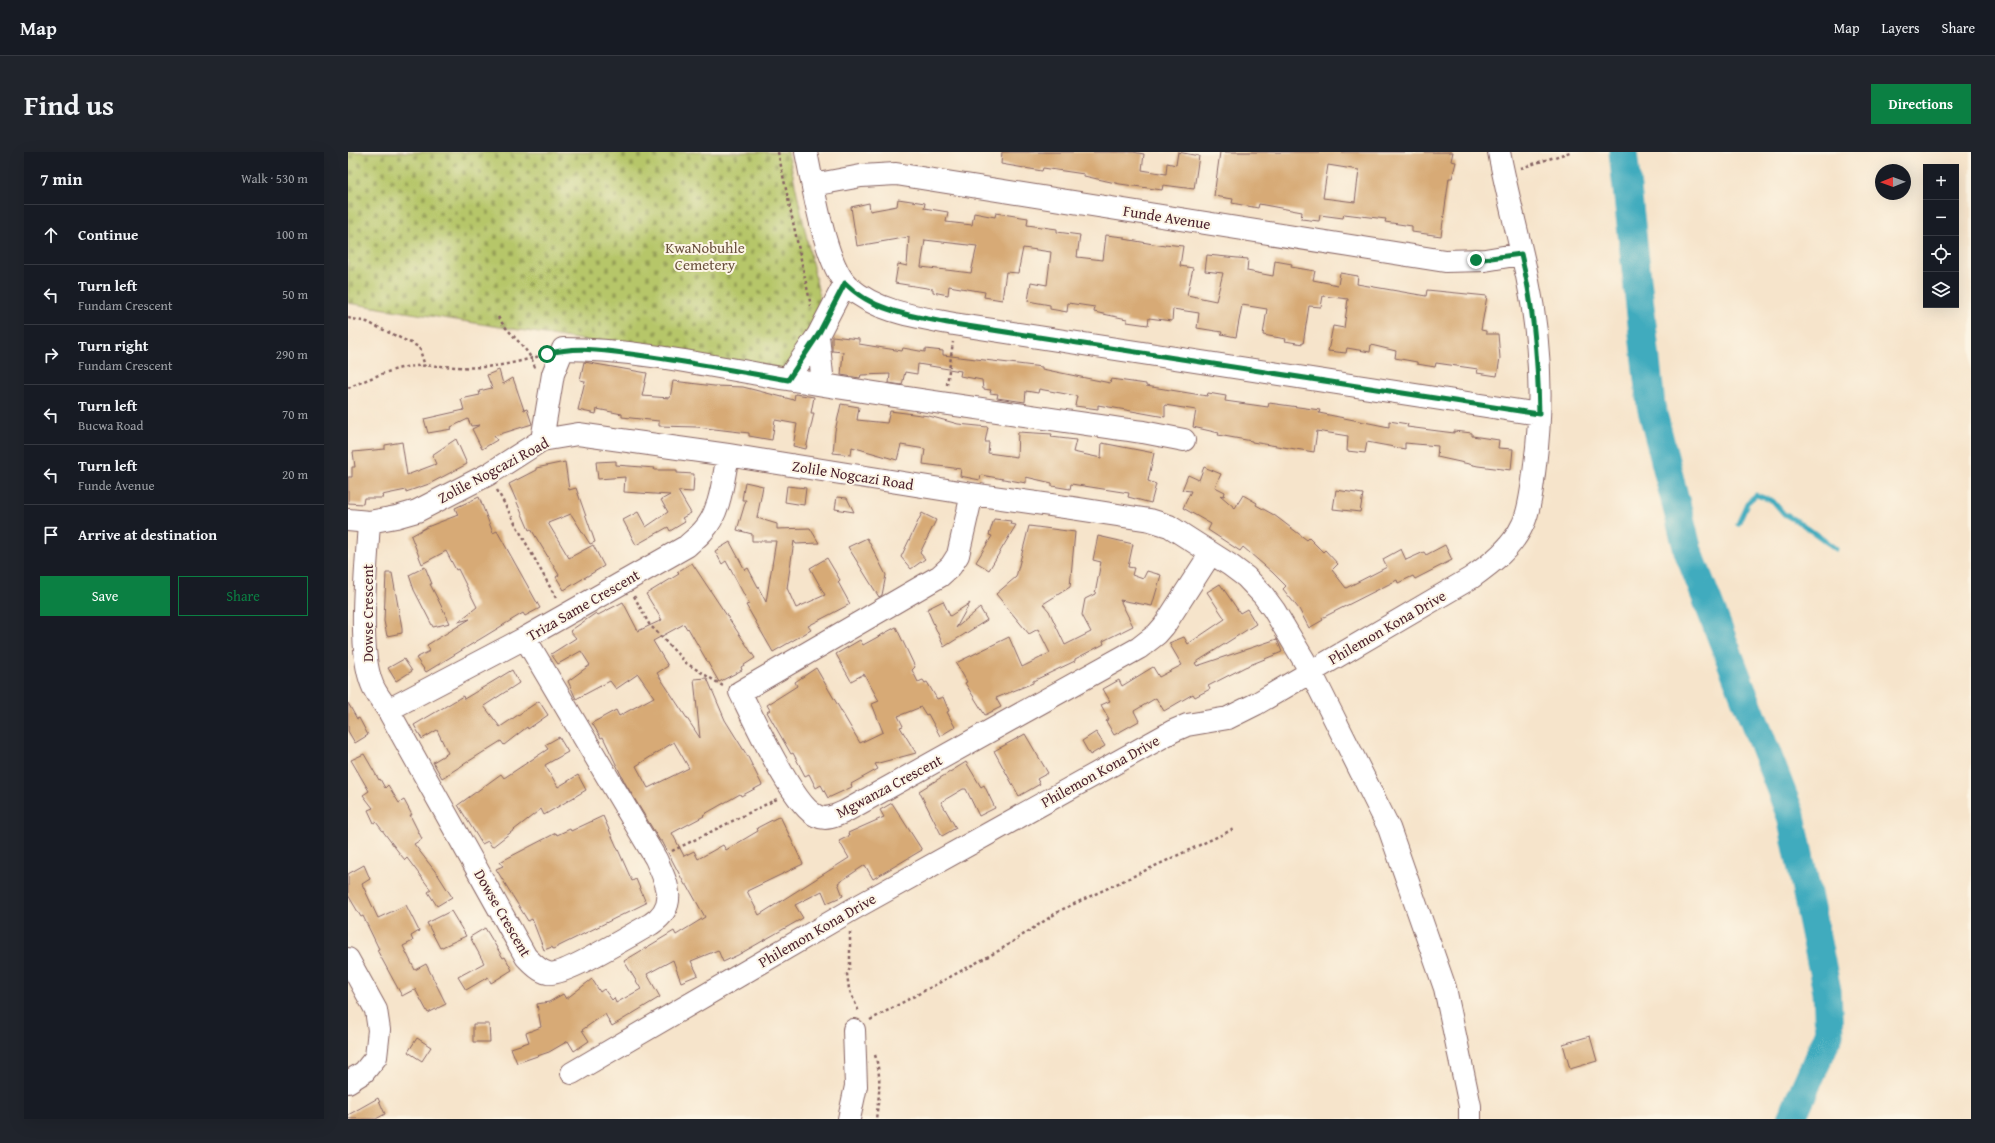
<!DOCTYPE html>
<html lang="en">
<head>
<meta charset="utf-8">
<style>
  :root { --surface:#171b24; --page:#20242c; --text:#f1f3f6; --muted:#9ea1a6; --line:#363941; --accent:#0b8043 }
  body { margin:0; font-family:"Gentium Book Plus",serif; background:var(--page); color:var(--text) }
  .controls { position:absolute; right:12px; top:12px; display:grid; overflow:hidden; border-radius:0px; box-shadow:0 4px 16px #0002 }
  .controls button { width:36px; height:36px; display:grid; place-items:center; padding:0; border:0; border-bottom:1px solid var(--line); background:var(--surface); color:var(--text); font:20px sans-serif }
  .compass { position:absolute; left:1527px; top:12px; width:36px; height:36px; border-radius:50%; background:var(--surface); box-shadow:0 4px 16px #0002; rotate:269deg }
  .stop { position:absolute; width:12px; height:12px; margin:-9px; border:3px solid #0b8043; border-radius:50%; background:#fff }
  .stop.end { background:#0b8043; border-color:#fff; box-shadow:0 1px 4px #0008 }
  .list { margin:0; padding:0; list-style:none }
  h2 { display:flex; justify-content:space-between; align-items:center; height:52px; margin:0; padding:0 16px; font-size:17px }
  h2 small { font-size:13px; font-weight:400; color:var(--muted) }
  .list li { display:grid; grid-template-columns:26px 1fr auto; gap:12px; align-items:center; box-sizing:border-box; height:60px; padding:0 16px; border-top:1px solid var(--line) }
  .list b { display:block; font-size:15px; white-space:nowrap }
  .list p { margin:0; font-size:13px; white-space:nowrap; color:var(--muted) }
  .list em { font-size:13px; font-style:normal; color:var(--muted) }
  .actions { display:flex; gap:8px; padding:12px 16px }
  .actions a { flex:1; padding:9px 0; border:1px solid var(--accent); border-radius:0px; text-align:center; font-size:14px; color:var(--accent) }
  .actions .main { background:var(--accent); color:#fff }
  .icon { flex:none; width:22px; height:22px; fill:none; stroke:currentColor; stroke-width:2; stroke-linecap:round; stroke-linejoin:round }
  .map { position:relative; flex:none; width:1623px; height:967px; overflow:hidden; border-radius:0px }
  header { display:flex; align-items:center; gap:24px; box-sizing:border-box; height:56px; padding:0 20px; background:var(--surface); border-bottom:1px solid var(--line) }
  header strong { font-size:19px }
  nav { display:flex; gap:22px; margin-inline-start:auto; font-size:14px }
  .intro { display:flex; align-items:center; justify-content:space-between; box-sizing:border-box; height:96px; padding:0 24px }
  h1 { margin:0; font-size:28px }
  .button { padding:10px 18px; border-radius:0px; background:var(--accent); color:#fff; font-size:14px; font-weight:700 }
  main { display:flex; gap:24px; padding:0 24px }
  aside { flex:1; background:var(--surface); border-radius:0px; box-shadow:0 4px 16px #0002 }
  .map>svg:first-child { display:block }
</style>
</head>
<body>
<header>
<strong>Map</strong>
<nav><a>Map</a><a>Layers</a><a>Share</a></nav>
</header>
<div class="intro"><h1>Find us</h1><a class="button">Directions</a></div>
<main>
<aside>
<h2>7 min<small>Walk · 530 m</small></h2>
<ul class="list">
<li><svg class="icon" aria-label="ahead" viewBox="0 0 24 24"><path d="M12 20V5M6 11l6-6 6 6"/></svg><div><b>Continue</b></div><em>100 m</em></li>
<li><svg class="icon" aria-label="left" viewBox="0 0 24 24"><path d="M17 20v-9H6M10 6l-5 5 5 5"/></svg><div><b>Turn left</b><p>Fundam Crescent</p></div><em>50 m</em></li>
<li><svg class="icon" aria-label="right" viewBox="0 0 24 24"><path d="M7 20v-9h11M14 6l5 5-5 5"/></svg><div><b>Turn right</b><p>Fundam Crescent</p></div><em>290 m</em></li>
<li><svg class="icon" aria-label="left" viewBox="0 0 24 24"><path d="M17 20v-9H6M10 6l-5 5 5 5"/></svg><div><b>Turn left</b><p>Bucwa Road</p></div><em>70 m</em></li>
<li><svg class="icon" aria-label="left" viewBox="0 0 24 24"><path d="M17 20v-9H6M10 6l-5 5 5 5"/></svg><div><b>Turn left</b><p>Funde Avenue</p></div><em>20 m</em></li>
<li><svg class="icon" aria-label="arrive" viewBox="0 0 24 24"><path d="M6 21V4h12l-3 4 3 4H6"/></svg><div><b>Arrive at destination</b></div></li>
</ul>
<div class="actions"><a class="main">Save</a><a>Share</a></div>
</aside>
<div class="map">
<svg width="1623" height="967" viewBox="0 0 1623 967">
  <defs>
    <pattern id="cemetery-stones" width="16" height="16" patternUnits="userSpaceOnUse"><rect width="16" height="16" fill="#b6c669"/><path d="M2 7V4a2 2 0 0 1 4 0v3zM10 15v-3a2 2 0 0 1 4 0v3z" fill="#96a057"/></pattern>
  </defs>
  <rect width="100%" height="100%" fill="#fcf5e5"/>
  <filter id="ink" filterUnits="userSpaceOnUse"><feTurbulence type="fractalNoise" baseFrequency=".025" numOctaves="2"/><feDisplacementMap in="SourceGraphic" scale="8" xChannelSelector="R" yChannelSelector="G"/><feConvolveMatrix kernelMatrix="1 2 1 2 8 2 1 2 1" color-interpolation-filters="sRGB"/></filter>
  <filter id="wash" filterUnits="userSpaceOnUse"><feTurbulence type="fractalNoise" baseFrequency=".012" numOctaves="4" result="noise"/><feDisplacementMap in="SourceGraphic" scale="16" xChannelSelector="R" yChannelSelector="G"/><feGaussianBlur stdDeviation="0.9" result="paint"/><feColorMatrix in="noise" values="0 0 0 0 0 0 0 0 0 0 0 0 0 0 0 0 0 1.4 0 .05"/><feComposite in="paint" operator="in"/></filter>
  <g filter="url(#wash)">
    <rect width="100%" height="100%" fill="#f6e4cb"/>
    <path fill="url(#cemetery-stones)" stroke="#80724a" d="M 0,0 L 440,0 L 474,156 L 437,220 L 0,151 Z"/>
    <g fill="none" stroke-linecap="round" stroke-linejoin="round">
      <path stroke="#3fabbe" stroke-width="5" d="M 1390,372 L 1399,351 L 1408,343 L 1425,349 L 1436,362 L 1454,372 L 1488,397"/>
      <path stroke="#3fabbe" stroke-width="29" d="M 1275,0 L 1303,254 L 1340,399 L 1443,664 L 1479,839 L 1481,882 L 1443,967"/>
    </g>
    <g id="blocks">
      <path fill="#d7aa76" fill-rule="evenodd" d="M 654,0 L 785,0 L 796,2 L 794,18 L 818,22 L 819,11 L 828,13 L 830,0 L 851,4 L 846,37 L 815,33 L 814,38 L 772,32 L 736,24 L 736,22 L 695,16 L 694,19 L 653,12 Z
        M 872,0 L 1105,0 L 1103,9 L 1108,10 L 1104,26 L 1101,26 L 1093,84 L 1064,80 L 1064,74 L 1037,70 L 1038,67 L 996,62 L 995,66 L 972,63 L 971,69 L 953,67 L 954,60 L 911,52 L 910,56 L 884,51 L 885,47 L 866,44 ZM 980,13 L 1011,18 L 1007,50 L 975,46 Z
        M 550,47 L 577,51 L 576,56 L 600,60 L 598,70 L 624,73 L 626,61 L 647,65 L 648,61 L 680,66 L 679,73 L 709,77 L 709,80 L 732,83 L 729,105 L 755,108 L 758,83 L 776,85 L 776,87 L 817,94 L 817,92 L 835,94 L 832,114 L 845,116 L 839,143 L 868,149 L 875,121 L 857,119 L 859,103 L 900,107 L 899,119 L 925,124 L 927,109 L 944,112 L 943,115 L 967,119 L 965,128 L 990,133 L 992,121 L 1010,124 L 1009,132 L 1078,144 L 1079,138 L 1139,144 L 1133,178 L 1138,179 L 1138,182 L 1150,182 L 1152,206 L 1149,224 L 1129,221 L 1130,217 L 1088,211 L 1087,215 L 1069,212 L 1069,210 L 1047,206 L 1048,199 L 1023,193 L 1022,200 L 999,196 L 998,201 L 980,199 L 985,174 L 996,176 L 1000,147 L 975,144 L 973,155 L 961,154 L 955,192 L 937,189 L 938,187 L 915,183 L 919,157 L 894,153 L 888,185 L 873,182 L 874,180 L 849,176 L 851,161 L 825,157 L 824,169 L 801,166 L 800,173 L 779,170 L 779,167 L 746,160 L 747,155 L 720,151 L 719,160 L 702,157 L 702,153 L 680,149 L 683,130 L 699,133 L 703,100 L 675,96 L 670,121 L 658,120 L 654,148 L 636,145 L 637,140 L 601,134 L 600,143 L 585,140 L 585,137 L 547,131 L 550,112 L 559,114 L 561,85 L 509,94 L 503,55 L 521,51 L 522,59 L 549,54 ZM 577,88 L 629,94 L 623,121 L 573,115 Z
        M 484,184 L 511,187 L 511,192 L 554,199 L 555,196 L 577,200 L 577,197 L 595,199 L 595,203 L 694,215 L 694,217 L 762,231 L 763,227 L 798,232 L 798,234 L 859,244 L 860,241 L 878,244 L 877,249 L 920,255 L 921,251 L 972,258 L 971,261 L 1041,275 L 1041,269 L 1060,272 L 1059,275 L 1106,281 L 1106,279 L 1124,281 L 1124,284 L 1151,288 L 1150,296 L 1165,297 L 1163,318 L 1130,314 L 1089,305 L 1090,294 L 1057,291 L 1057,297 L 1019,290 L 1017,301 L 999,299 L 1000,284 L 969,279 L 966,300 L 904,290 L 904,289 L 870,283 L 871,281 L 845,275 L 848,258 L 817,253 L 817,265 L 750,253 L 750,257 L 727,254 L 729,244 L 691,237 L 690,241 L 678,239 L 677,250 L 649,246 L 650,242 L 642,241 L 643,238 L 635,237 L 634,228 L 612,224 L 613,219 L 570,212 L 569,222 L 557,220 L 554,233 L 541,231 L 542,222 L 513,223 L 512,226 L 493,223 L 495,200 L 484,199 Z
        M 236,210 L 299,221 L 294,244 L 322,246 L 325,229 L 366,234 L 395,235 L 446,248 L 447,242 L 466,245 L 463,261 L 466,261 L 458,297 L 445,294 L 449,272 L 427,268 L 424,288 L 401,284 L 401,281 L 349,275 L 311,274 L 311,269 L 274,265 L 274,262 L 249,257 L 248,262 L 230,258 L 237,229 L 232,228 Z
        M 151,218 L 155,232 L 165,226 L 176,258 L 179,257 L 184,272 L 146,284 L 149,288 L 134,297 L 124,277 L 132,273 L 123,274 L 120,267 L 103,275 L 104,277 L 80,281 L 76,267 L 116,258 L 113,247 L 132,243 L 131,239 L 144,236 L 139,223 Z
        M 493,252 L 511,255 L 509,268 L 539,271 L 542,259 L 581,264 L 610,272 L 640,275 L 637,290 L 641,290 L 640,301 L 669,305 L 670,280 L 704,282 L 703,285 L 728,288 L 725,300 L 753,306 L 754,291 L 806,301 L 800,329 L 808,332 L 803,351 L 780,345 L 781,341 L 723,332 L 722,337 L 704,334 L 704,331 L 678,325 L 678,331 L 633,323 L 632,328 L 612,324 L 613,317 L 575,312 L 577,297 L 553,293 L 549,308 L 504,295 L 503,303 L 485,301 L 487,279 Z
        M 108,287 L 119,312 L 81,332 L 58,340 L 58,338 L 34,343 L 35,346 L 16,346 L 15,352 L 0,351 L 0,325 L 4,325 L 4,315 L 7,315 L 5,300 L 37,297 L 37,293 L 54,290 L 59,323 L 88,312 L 84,303 Z
        M 268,309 L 268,313 L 307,316 L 306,318 L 329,318 L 329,321 L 346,322 L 345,340 L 330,339 L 343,361 L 334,366 L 337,370 L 322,379 L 320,375 L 288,393 L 275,368 L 290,360 L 298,375 L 320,360 L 313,348 L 322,343 L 276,340 L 277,325 L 250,327 L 248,310 Z
        M 217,310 L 221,338 L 228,336 L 247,390 L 242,392 L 223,362 L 200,371 L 221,406 L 245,393 L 256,414 L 216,438 L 208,425 L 211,423 L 183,377 L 181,378 L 161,332 L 188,318 L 188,316 Z
        M 856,315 L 873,322 L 867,335 L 877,340 L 876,344 L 872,343 L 887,356 L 895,343 L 909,351 L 908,353 L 926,363 L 959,388 L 961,386 L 975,400 L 977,398 L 990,412 L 984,418 L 998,436 L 1039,415 L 1035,407 L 1053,397 L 1058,408 L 1076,400 L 1078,403 L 1097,393 L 1104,408 L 1067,427 L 1065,424 L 1050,431 L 1049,428 L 974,466 L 975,468 L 961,476 L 951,457 L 935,437 L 938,434 L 924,420 L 895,395 L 892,399 L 860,378 L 863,372 L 835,356 L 843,339 L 834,338 L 840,323 L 851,328 Z
        M 397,330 L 415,334 L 409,366 L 429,372 L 429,377 L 462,376 L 471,391 L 448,392 L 446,389 L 439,436 L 448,456 L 477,443 L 462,416 L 479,406 L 492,428 L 490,430 L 502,452 L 460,474 L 463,478 L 425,500 L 398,453 L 401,452 L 378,409 L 374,412 L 367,399 L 382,390 L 397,418 L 400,416 L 418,450 L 428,389 L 404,389 L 404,382 L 389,378 L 398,348 L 394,348 Z
        M 439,334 L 458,336 L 456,353 L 437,350 Z
        M 988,338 L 1015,342 L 1012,360 L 985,357 Z
        M 131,345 L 145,381 L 149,379 L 192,456 L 177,464 L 175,461 L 78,520 L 68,506 L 82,499 L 79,493 L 122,467 L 110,470 L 129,455 L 110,417 L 108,418 L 98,399 L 74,412 L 63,384 L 79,375 L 110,363 L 107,356 Z
        M 489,345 L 499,346 L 506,360 L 487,357 Z
        M 574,361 L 588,368 L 572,401 L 577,407 L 563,417 L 553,405 Z
        M 646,367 L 663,369 L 662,372 L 668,373 L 641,418 L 628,410 L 644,384 L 641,383 Z
        M 681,374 L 727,380 L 722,435 L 695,452 L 701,459 L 717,493 L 743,480 L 734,463 L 737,447 L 747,442 L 753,410 L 745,408 L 750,384 L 785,392 L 780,415 L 786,416 L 784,423 L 795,427 L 799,419 L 813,423 L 804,454 L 772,448 L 785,474 L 755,489 L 756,492 L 727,507 L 727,509 L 685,529 L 685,531 L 648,546 L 653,555 L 637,563 L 617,531 L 619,530 L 608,511 L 661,485 L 674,515 L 702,501 L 690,477 L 681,482 L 648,442 L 668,425 Z
        M 519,386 L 538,423 L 534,443 L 531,445 L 500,395 Z
        M 344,411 L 407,506 L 393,515 L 394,518 L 371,530 L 340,476 L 339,477 L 336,472 L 305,489 L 320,514 L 309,521 L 352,586 L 346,527 L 359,526 L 377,568 L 400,605 L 414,633 L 393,644 L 392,642 L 355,663 L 356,664 L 324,681 L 336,704 L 346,699 L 350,707 L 375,693 L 378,698 L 410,679 L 409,676 L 432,664 L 455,712 L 399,739 L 411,763 L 501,706 L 491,689 L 501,684 L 500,681 L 536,665 L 532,658 L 544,651 L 574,698 L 525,727 L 517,713 L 490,731 L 495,744 L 479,751 L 474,739 L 447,753 L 455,766 L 390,803 L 375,810 L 370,798 L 343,809 L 350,823 L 333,830 L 325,808 L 299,822 L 312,845 L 264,874 L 257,862 L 234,878 L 241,889 L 226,899 L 220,889 L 201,900 L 169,911 L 163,896 L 181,890 L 178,881 L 193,875 L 189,852 L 201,850 L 215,842 L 218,847 L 244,827 L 252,840 L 256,837 L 264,848 L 266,846 L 268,851 L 293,837 L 276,809 L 326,779 L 328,783 L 357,765 L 339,733 L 337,733 L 314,689 L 312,689 L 277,631 L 255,585 L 253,586 L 244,571 L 268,558 L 271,564 L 306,545 L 290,522 L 268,537 L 262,529 L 228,547 L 220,529 L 242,513 L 233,499 L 210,512 L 203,502 L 228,486 L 222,479 L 248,461 L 250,463 L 275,450 L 290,479 L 314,468 L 298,442 L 331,422 L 329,420 ZM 326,590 L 341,616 L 300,636 L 288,614 Z
        M 77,415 L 84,432 L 82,432 L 102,471 L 85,475 L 66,438 L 61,423 Z
        M 38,421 L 44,421 L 54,476 L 54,481 L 39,484 L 36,469 Z
        M 872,432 L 892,461 L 899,457 L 908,472 L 847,511 L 849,514 L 929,487 L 934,500 L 897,515 L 860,534 L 862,537 L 847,545 L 845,542 L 816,559 L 808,546 L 786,559 L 791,569 L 766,583 L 758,569 L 761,567 L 753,553 L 762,549 L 755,537 L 771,528 L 774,534 L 805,515 L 811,525 L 834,513 L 821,491 L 836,485 L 840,492 L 877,467 L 859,440 Z
        M 595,449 L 602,464 L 622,451 L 608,476 L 632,456 L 639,468 L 596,495 L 579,457 Z
        M 548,475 L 567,515 L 564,518 L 570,530 L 575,528 L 577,531 L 579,530 L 589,547 L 595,545 L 601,559 L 599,560 L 607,575 L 592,584 L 580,562 L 578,563 L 573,555 L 550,564 L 555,574 L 552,575 L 568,601 L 527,612 L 530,617 L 503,632 L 504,635 L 480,646 L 473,633 L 468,636 L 461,622 L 457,624 L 445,601 L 443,602 L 419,560 L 422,558 L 419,553 L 449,534 L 447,530 L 468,516 L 512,591 L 535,580 L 524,552 L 531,549 L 516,522 L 503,529 L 488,502 L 512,488 L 515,493 Z
        M 56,507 L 64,519 L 48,529 L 40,516 Z
        M 164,518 L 171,531 L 136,554 L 152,575 L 191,549 L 200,563 L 180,577 L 179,575 L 156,593 L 153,589 L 94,626 L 85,610 L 100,601 L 89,578 L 74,587 L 66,573 L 115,544 L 116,547 Z
        M 0,551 L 9,567 L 11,566 L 20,583 L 7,591 L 0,579 Z
        M 748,580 L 757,594 L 742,603 L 734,589 Z
        M 677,582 L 700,621 L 689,627 L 692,632 L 671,644 L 646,599 Z
        M 211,585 L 220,600 L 197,613 L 210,635 L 230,623 L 238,638 L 196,663 L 193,657 L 144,695 L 140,689 L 134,692 L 110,653 L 153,622 L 156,626 L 200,597 L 197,593 Z
        M 16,602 L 31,628 L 32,627 L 37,636 L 40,633 L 51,651 L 56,648 L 64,663 L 62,663 L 74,687 L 66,692 L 90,723 L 104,745 L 89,754 L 80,740 L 83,738 L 59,706 L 57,708 L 52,702 L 28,670 L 26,671 L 20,658 L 25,656 L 15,643 L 21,639 L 3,608 Z
        M 618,610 L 633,635 L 636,633 L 647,656 L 631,664 L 618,637 L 615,637 L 593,650 L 608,676 L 594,684 L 571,639 Z
        M 255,664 L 284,729 L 288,727 L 298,751 L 205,797 L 204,795 L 196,798 L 184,767 L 180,769 L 148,717 L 155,714 L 152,710 L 208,681 L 209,683 L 222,677 L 223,679 Z
        M 16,713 L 22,727 L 14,732 L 30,766 L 58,753 L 71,779 L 63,784 L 65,789 L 55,794 L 67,818 L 78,812 L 98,852 L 80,861 L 67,837 L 54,844 L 29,798 L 31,797 L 15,764 L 13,765 L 0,743 L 0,722 Z
        M 103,759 L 118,784 L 92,796 L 79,771 Z
        M 137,776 L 155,806 L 157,805 L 164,818 L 143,831 L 140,825 L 118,838 L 110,825 L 136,811 L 122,785 Z
        M 125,872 L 141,872 L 142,890 L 125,890 Z
        M 1242,884 L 1249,909 L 1222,917 L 1215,892 Z
        M 69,886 L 83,895 L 74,909 L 60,900 Z
        M 30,946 L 37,962 L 28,967 L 0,967 L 0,963 Z"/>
    </g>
  </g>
  <g filter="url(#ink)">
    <use href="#blocks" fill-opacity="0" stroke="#866463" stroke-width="1"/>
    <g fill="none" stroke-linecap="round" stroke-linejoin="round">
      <defs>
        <path id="minor" d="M 458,0 C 465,32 477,115 501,135 C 529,160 570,165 606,172 L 1191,262
          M 465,33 L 513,24 L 548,22 L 1097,109 L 1137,108 L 1173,102
          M 470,183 L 475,233
          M 440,227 L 470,183 L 497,131
          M 194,288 L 205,222 L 215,197 C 290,197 366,215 439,227 C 558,247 677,263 795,280 L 836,288
          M 624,342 L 610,403 L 603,414 L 592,424 L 392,540 C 405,566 446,655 469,664 C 479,669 489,663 498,659 L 791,496 L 809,482 L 816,474 L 863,401
          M 0,368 L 21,370 L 48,365 L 69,359 L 141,322 L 194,288 L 230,282 L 380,303 L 624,342 L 724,356 L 802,368 L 821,374 L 882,413 L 898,425 L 915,443 L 926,458 L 963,520 L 1041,676 L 1097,836 L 1122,954 L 1122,967
          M 21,370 C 19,412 9,495 24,532 C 27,541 35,550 40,558 L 178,805 C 184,811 191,819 200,821 C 215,825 286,781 303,772 C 331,753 319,732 308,707 L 177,486
          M 40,558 L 177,486 L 339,394 C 344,389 350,385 355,379 C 373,360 375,327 380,303
          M 0,807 L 28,858 L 31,878 L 28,905 L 16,920 L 0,930
          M 224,921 L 507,756 L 825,579 L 839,573 L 880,566 L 908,552 L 1123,426 C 1144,411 1164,396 1175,372 C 1182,358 1185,330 1187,313 C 1195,251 1192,185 1179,124 C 1170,82 1159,42 1151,0
          M 501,967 L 508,934 L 506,878"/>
      </defs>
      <use href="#minor" stroke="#866463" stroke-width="24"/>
      <path stroke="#866463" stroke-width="2.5" stroke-dasharray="3 3" stroke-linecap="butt" d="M 430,0 L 463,154
        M 1173,16 L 1222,0
        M 150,165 C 161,183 182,196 187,216
        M 0,166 L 19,170 L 71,195 L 77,214
        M 599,233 L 605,190
        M 0,236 C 18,228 38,219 58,215 C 84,211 109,217 135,215 C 154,214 174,209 192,204
        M 149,338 L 208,446
        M 286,444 L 301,472 L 338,511 L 375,534
        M 324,699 L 429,647
        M 502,780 L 502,815 L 499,822 L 501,837 L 511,860
        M 522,868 L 652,798 L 713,758 L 888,676
        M 527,903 C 534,925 531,944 528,967"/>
      <use href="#minor" stroke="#fff" stroke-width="22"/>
    </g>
  </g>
  <g fill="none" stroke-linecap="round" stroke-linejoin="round" filter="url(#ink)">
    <path stroke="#0b8043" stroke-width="5" d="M 199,202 C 229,193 260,199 290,203 C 340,210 390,219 440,228 L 470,183 L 497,131 C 525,160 568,165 606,172 L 1191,262 C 1190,208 1186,155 1173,102 L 1128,108"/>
  </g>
  <g text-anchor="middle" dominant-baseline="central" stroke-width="4" stroke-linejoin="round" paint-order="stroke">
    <g font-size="15" fill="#4a1f2b" stroke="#fcf5e5">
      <text transform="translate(819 65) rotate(9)">Funde Avenue</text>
      <text transform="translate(145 318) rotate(-28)">Zolile Nogcazi Road</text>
      <text transform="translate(505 323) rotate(9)">Zolile Nogcazi Road</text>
      <text transform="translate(235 453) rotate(-30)">Triza Same Crescent</text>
      <text transform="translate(19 461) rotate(-90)">Dowse Crescent</text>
      <text transform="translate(1039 475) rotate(-30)">Philemon Kona Drive</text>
      <text transform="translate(752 619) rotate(-29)">Philemon Kona Drive</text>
      <text transform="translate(541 634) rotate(-28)">Mgwanza Crescent</text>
      <text transform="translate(155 761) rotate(60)">Dowse Crescent</text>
      <text transform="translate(469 778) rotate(-30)">Philemon Kona Drive</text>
    </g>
    <g font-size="15" fill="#6a513e" stroke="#fcf5e5">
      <text x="357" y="95">KwaNobuhle<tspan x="357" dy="17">Cemetery</tspan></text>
    </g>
  </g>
</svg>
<div class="controls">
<button>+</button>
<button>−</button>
<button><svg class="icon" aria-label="locate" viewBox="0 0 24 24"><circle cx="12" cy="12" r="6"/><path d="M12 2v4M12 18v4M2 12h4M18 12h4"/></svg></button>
<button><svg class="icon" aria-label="layers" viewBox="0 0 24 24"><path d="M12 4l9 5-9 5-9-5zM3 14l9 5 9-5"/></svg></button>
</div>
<svg class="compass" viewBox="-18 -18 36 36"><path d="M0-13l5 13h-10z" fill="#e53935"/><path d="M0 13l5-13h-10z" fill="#9ea1a6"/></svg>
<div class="stop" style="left:199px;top:202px"></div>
<div class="stop end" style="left:1128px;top:108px"></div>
</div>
</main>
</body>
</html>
